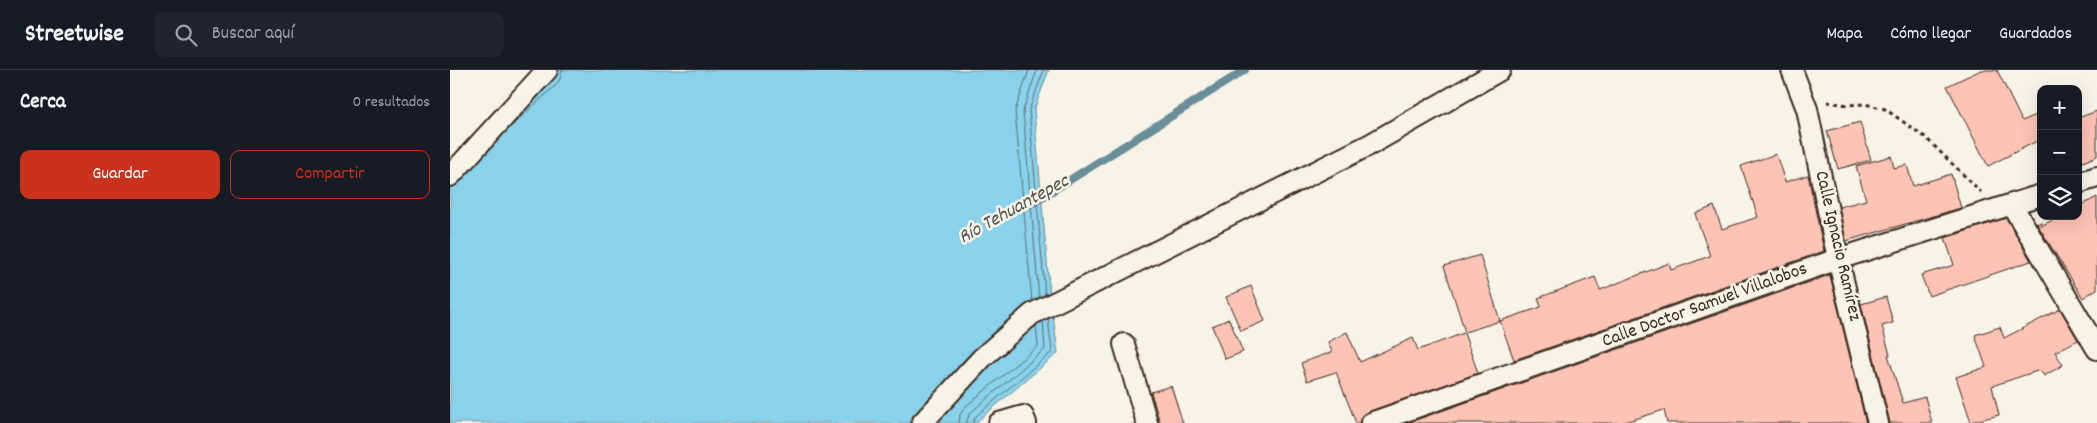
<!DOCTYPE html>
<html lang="es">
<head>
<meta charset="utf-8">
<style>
  :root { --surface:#171b24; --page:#20242c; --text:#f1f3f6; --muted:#9ea1a6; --line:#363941; --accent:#c8321e }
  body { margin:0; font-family:Dekko,sans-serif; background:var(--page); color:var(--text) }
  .controls { position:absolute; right:15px; top:15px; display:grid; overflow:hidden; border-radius:10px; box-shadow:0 5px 20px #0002 }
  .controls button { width:45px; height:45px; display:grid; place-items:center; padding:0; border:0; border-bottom:1px solid var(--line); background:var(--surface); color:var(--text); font:25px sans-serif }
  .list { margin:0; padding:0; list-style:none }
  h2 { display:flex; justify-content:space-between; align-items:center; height:65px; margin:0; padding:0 20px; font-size:21px }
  h2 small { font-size:16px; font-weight:400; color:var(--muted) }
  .actions { display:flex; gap:10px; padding:15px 20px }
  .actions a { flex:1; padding:11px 0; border:1px solid var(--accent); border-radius:10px; text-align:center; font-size:18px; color:var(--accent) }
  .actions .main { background:var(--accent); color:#fff }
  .icon { flex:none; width:28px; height:28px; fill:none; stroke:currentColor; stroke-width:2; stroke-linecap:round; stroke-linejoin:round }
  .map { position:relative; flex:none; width:1647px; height:353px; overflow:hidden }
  header { display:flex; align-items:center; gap:30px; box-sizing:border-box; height:70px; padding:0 25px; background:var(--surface); border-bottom:1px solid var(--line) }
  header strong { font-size:24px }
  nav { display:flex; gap:28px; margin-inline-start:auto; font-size:18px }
  .search { width:350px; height:45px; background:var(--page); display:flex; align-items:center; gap:12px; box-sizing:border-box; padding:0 18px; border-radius:10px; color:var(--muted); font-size:19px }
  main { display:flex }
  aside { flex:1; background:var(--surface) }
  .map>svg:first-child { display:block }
</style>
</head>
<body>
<header>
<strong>Streetwise</strong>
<div class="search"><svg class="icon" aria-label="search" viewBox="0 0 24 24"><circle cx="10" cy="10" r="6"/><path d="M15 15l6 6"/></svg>Buscar aquí</div>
<nav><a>Mapa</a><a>Cómo llegar</a><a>Guardados</a></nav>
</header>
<main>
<aside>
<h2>Cerca<small>0 resultados</small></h2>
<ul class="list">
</ul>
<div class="actions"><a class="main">Guardar</a><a>Compartir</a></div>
</aside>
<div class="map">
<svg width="1647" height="353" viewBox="0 0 1647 353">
  <rect width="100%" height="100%" fill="#f7f3e8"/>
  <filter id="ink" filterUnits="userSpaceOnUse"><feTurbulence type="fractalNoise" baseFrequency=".02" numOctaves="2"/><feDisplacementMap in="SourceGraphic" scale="10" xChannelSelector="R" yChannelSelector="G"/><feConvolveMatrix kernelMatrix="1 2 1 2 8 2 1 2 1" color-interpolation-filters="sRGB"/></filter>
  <g filter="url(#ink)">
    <path fill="#8ad1eb" stroke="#6a8e99" d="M 95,0 L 599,0 L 584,40 L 599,215 L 608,283 L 525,353 L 0,353 L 0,92 L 18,71 Z"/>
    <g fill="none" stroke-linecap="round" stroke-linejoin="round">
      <path stroke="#5b6d70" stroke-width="1" d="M 579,0 L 565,41 L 582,231
        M 587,0 L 573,41 L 589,228
        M 594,0 L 579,40 L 595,225
        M 57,60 L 106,15 L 110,9 L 112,0
        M 509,353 L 510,345 L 515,337 L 588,276 L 586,256
        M 516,353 L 520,343 L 595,279 L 593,251
        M 523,353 L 525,347 L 602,282 L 598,248"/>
      <path stroke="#6a8e99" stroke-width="8" d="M 583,133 L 795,0"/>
    </g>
    <path fill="#fdc3b5" stroke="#3b2a1e" d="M 1531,0 L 1547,0 L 1572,51 L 1591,43 L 1591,69 L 1538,96 L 1497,16 Z
      M 1647,41 L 1647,86 L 1628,94 L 1628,48 Z
      M 1410,52 L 1421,90 L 1388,99 L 1377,61 Z
      M 1326,84 L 1335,112 L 1358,105 L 1374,181 L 1064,290 L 1050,251 L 1091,237 L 1088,228 L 1145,207 L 1150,220 L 1219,193 L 1221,200 L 1260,186 L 1245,144 L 1264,136 L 1272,159 L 1308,147 L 1291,96 Z
      M 1441,86 L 1444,98 L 1457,95 L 1463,116 L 1501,104 L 1511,138 L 1396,171 L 1389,137 L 1416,130 L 1406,96 Z
      M 1647,127 L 1647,219 L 1633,228 L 1587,154 L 1591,152 L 1591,156 L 1610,146 L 1628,146 L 1628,137 Z
      M 1556,148 L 1581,191 L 1479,226 L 1471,205 L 1504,195 L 1495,168 Z
      M 1030,185 L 1050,251 L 1015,262 L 994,196 Z
      M 1380,205 L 1416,353 L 1217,353 L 1214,340 L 1172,353 L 957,353 Z
      M 801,216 L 815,251 L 791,261 L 776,227 Z
      M 1436,227 L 1443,253 L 1432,256 L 1440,285 L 1438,285 L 1453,333 L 1475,327 L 1482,353 L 1440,353 L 1411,234 Z
      M 1610,239 L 1628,270 L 1605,282 L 1613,295 L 1594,306 L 1590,300 L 1542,316 L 1549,345 L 1521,352 L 1506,307 L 1536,297 L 1525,265 L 1550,257 L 1554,268 Z
      M 779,249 L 793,282 L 775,289 L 762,256 Z
      M 897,262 L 910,292 L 963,268 L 968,280 L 1014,263 L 1028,303 L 917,342 L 912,346 L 909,353 L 906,353 L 886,302 L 857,311 L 851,293 L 882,282 L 878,272 Z
      M 721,316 L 733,353 L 710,353 L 701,322 Z"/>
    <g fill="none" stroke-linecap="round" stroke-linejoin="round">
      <defs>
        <path id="minor" d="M 1342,0 L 1357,39 L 1388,189 L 1428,353
          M 0,106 L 97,0
          M 1628,113 L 1647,107
          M 1562,135 L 1647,279
          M 674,274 L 697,353
          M 472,353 L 532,288 L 582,244 L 921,74 L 1050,0
          M 549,353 L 573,346 L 576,353
          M 921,353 L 1388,189 L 1591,125"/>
      </defs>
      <use href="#minor" stroke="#3b2a1e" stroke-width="24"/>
      <path stroke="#3b2a1e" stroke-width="3" stroke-dasharray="4 4" stroke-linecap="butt" d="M 1377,32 L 1398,35 L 1415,34 L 1435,39 L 1475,67 L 1531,122"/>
      <use href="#minor" stroke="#f7f3e8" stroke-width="20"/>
    </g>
  </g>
  <g text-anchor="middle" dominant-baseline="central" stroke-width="5" stroke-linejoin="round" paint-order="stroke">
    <g font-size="19" fill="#3b2a1e" stroke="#f7f3e8">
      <text transform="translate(1387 176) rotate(77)">Calle Ignacio Ramírez</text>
      <text transform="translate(1255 236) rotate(-20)">Calle Doctor Samuel Villalobos</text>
    </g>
    <g font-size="20" font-style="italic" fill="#4f5451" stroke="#f7f3e8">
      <text transform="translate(564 140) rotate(-29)">Río Tehuantepec</text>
    </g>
  </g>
</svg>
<div class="controls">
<button>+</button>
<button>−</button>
<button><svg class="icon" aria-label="layers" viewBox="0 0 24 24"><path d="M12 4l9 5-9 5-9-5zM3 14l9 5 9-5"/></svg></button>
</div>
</div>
</main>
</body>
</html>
